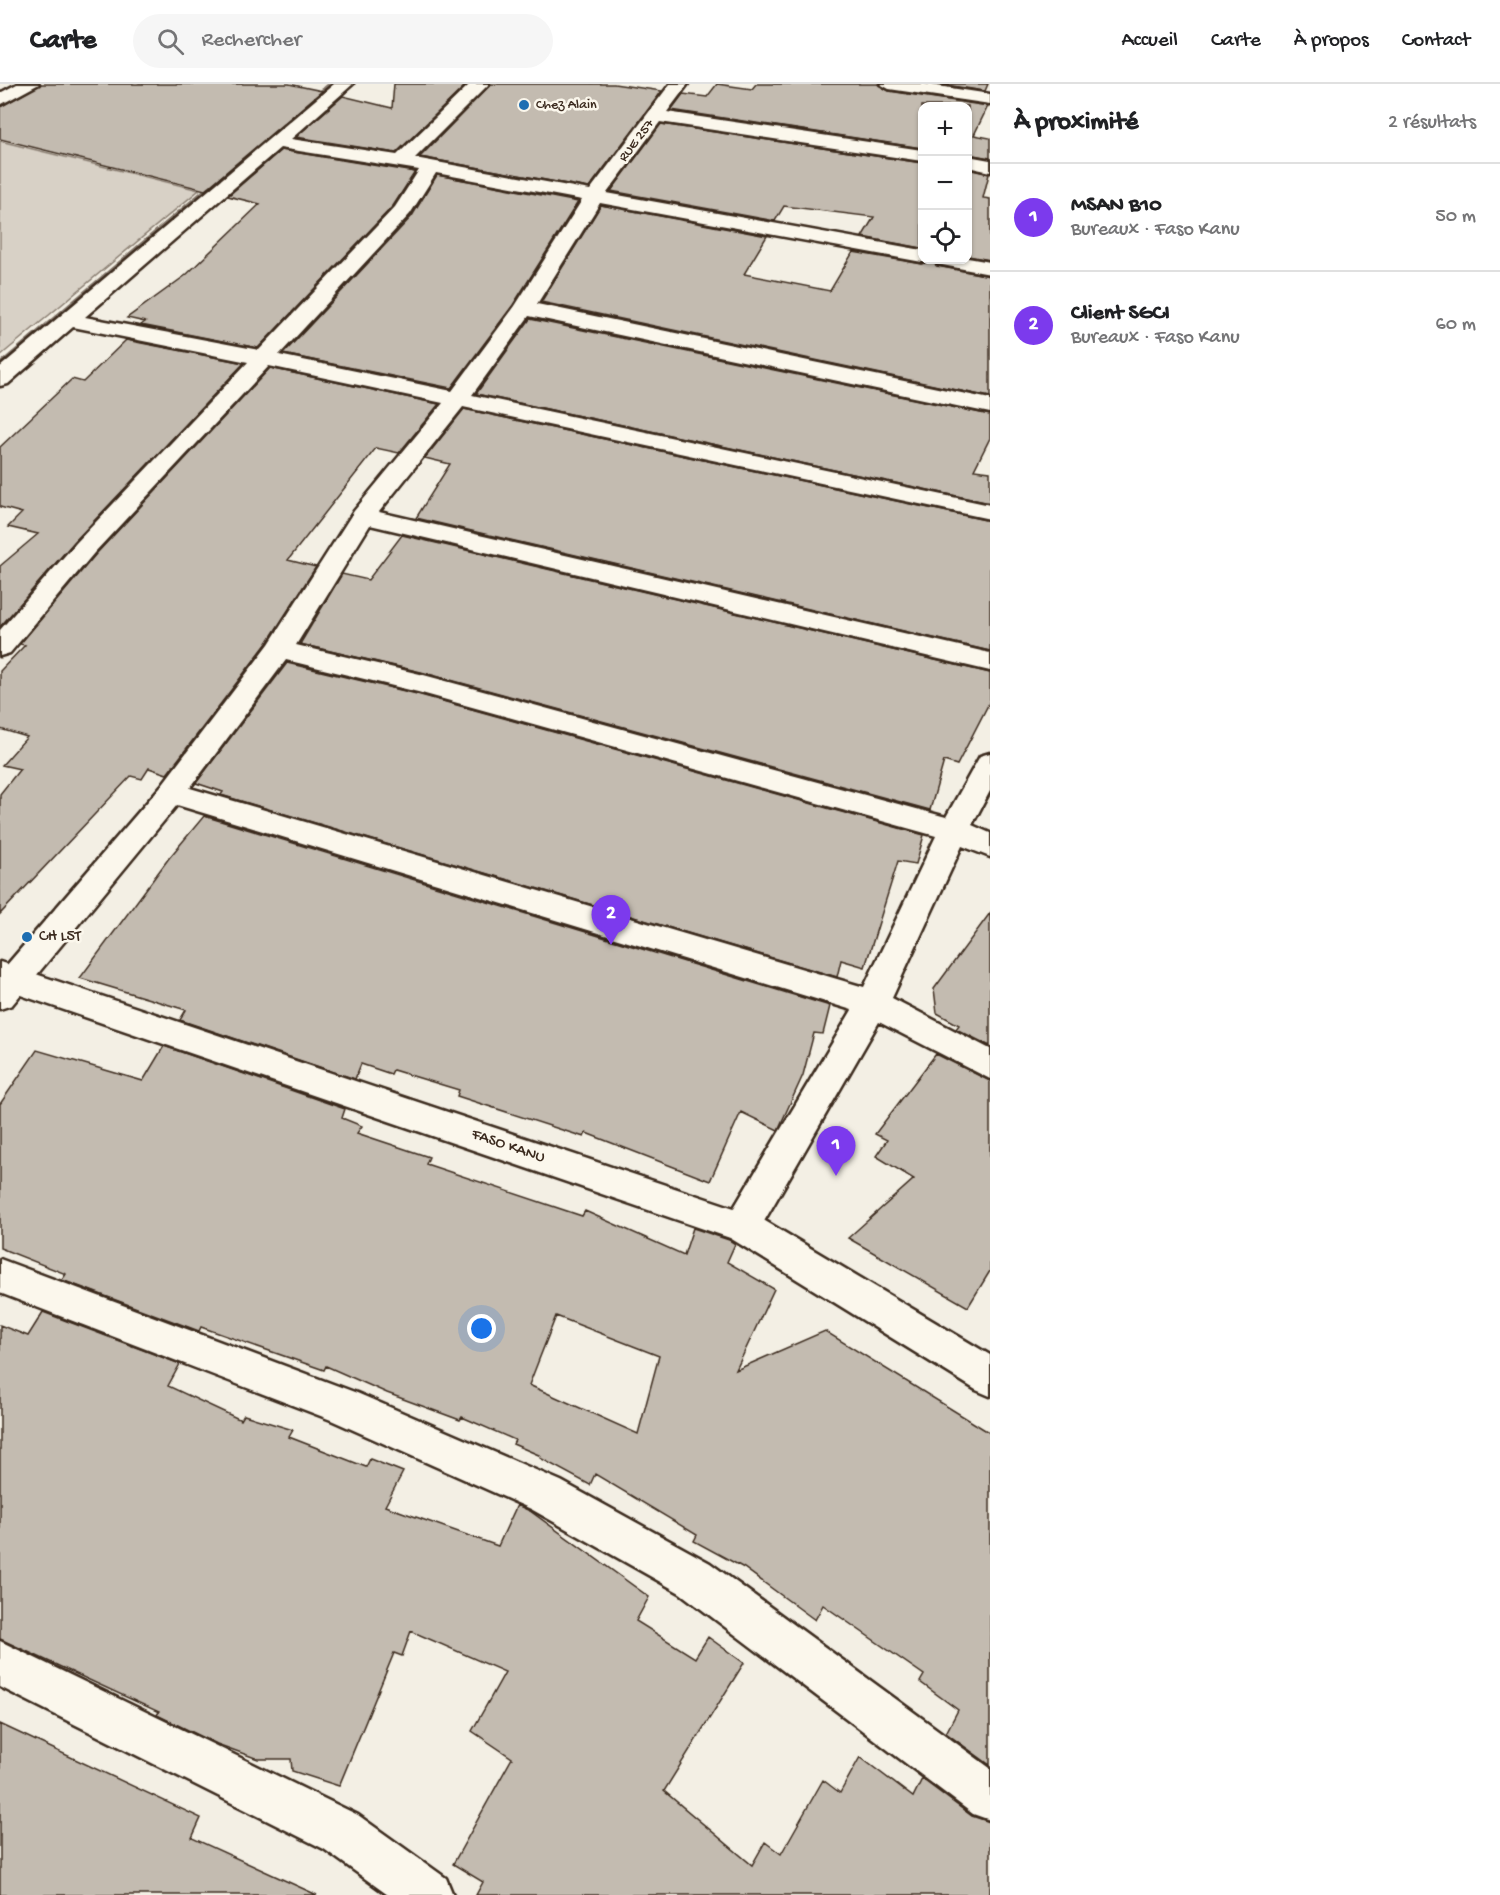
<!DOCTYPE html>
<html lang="fr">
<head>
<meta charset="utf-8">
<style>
  :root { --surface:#fff; --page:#f6f6f6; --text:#202124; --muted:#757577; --line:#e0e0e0; --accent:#7c3aed }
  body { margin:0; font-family:"Gochi Hand",sans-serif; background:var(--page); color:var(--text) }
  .controls { position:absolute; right:18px; top:18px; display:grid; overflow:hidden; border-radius:12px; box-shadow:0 2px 4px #0004 }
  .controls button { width:54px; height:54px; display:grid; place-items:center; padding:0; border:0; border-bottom:2px solid var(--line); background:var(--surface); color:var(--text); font:30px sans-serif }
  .you { position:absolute; left:482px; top:1245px; width:21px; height:21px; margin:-15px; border:4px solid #fff; border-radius:50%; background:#1a73e8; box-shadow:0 0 0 9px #1a73e833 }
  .badge { display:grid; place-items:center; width:39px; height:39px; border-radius:50%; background:var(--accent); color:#fff; font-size:20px; font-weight:700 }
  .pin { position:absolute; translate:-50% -50px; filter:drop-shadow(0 2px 3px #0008) }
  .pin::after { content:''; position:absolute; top:32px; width:21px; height:18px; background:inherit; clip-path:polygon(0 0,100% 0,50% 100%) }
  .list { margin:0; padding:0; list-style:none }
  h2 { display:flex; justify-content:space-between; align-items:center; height:78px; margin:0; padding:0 24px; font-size:26px }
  h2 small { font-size:20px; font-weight:400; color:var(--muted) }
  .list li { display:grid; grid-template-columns:39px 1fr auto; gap:18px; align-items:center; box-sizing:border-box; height:108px; padding:0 24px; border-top:2px solid var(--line) }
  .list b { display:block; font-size:22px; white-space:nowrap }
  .list p { margin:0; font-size:20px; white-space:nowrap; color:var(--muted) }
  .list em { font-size:20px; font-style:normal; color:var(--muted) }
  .icon { flex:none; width:33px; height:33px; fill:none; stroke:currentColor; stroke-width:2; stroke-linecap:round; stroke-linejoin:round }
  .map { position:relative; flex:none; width:990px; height:1811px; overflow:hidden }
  header { display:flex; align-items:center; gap:36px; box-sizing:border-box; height:84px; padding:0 30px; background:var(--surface); border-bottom:2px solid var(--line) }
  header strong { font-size:28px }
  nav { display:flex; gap:33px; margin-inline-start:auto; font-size:21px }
  .search { width:420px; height:54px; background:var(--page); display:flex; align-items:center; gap:15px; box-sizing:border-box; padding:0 21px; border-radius:33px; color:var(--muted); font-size:22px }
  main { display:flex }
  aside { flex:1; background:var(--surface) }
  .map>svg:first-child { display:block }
</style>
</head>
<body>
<header>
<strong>Carte</strong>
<div class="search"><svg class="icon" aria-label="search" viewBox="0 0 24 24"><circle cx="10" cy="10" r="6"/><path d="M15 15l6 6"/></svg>Rechercher</div>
<nav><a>Accueil</a><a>Carte</a><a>À propos</a><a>Contact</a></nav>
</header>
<main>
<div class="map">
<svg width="990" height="1811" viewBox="0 0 990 1811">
  <rect width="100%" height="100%" fill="#f3efe4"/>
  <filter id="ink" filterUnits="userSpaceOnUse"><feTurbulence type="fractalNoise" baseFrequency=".0167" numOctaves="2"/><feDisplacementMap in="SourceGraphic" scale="12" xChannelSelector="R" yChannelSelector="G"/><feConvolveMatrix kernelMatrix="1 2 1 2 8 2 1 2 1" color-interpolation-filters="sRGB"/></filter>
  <g filter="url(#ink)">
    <path fill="#d8d1c6" stroke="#8a7e72" stroke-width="1.5" d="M 0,57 L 199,106 L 0,272 Z"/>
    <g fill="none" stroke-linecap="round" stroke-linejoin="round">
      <path fill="#817468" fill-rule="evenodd" d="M 327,0 L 335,0 L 0,286 L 0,278 Z"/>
    </g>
    <path fill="#c3bbb0" stroke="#3b2a1e" stroke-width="1.5" fill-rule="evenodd" d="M 41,0 L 289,0 L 322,7 L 205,106 L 0,55 L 0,23 Z
      M 394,0 L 467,0 L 396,69 L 296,53 L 343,12 L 392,24 Z
      M 491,0 L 614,0 L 662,7 L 589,104 L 420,73 Z
      M 717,0 L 752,5 L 756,0 L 878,0 L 889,7 L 988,22 L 974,51 L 990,54 L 990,74 L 968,70 L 968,22 L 922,22 L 922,64 L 671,26 L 683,10 L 707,13 Z
      M 939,0 L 988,0 L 985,7 Z
      M 661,40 L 922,79 L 922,164 L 862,153 L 874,133 L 784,122 L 775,137 L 611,107 Z
      M 281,66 L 415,88 L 393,122 L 258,264 L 141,241 L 145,238 L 127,234 L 186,191 L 260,120 L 228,112 Z
      M 968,85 L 989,90 L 983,114 L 990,115 L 990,176 L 968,172 Z
      M 437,91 L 578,118 L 513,221 L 451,304 L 283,270 L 412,132 Z
      M 601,121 L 767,152 L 744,190 L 830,207 L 853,168 L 922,180 L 932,177 L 937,182 L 990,192 L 990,313 L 541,218 Z
      M 530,235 L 990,331 L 990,354 L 974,386 L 990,388 L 990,419 L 476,310 Z
      M 126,256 L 244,279 L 74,458 L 0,543 L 0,482 L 38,450 L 8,443 L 22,429 L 0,423 L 0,363 L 72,295 L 83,298 Z
      M 270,284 L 439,320 L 399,369 L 376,364 L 288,476 L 316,483 L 267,559 L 167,690 L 149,684 L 142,695 L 131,692 L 0,830 L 0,710 L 20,685 L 2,681 L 27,653 L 0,645 L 0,587 L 25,561 L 20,560 L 96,470 Z
      M 464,325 L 990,437 L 990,567 L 416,434 L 450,380 L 425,374 Z
      M 402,451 L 990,589 L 990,617 L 957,681 L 944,677 L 930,726 L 421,588 L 300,560 L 342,490 L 368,496 Z
      M 287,579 L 417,610 L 924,751 L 916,780 L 898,777 L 865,883 L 841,876 L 837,893 L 221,711 L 223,708 L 196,699 Z
      M 204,732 L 830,922 L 823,950 L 814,949 L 803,991 L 778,1046 L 741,1028 L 710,1097 L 586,1049 L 584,1053 L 457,1012 L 459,1006 L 393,986 L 391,990 L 361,980 L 355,995 L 180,936 L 186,926 L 80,894 L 169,774 Z
      M 990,829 L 990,962 L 956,945 L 959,941 L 937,929 L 934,905 Z
      M 164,962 L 345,1025 L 342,1034 L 362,1042 L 357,1049 L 429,1073 L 426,1080 L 582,1132 L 585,1127 L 684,1171 L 693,1144 L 729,1156 L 735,1160 L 727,1178 L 774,1205 L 736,1286 L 825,1247 L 990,1349 L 990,1681 L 946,1649 L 958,1626 L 920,1598 L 924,1591 L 823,1521 L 815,1536 L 744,1484 L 694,1457 L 697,1451 L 595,1390 L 590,1401 L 540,1374 L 541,1372 L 513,1360 L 515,1356 L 462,1333 L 460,1336 L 387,1309 L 326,1282 L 324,1286 L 201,1243 L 199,1247 L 62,1196 L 66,1190 L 0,1164 L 0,1020 L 37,966 L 143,997 ZM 556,1232 L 659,1272 L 638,1350 L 529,1301 Z
      M 936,970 L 990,997 L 990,1187 L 968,1223 L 848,1154 L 914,1095 L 876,1072 L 887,1056 L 875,1050 Z
      M 43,1228 L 180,1280 L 168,1302 L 241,1336 L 244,1331 L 293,1346 L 289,1353 L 366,1383 L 370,1375 L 403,1388 L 385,1422 L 498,1462 L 517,1421 L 530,1427 L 649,1513 L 636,1537 L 695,1574 L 708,1553 L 744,1579 L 664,1707 L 752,1781 L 765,1758 L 781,1770 L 823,1696 L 840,1709 L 860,1673 L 913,1713 L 922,1695 L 972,1732 L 990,1738 L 990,1811 L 476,1811 L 483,1798 L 453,1780 L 512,1674 L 472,1647 L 505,1588 L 411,1547 L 402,1572 L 394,1569 L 339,1702 L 292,1687 L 291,1675 L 258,1675 L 217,1660 L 157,1631 L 159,1628 L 0,1555 L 0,1241 L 28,1252 Z
      M 0,1640 L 201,1734 L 192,1754 L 317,1811 L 0,1811 Z"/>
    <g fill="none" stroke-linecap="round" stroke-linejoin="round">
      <defs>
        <path id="minor" d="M 17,0 L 39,0 L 0,21 L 0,9 Z
          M 334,0 L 353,0 L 291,55 L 397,71 L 470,0 L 489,0 L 415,74 L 590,106 L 670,0 L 688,0 L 667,28 L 922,66 L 922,77 L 660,38 L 607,109 L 922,166 L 922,176 L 930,176 L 922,178 L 600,119 L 537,220 L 990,315 L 990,329 L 529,232 L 472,311 L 990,421 L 990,435 L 463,323 L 379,428 L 990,569 L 990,587 L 370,441 L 296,561 L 420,590 L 946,733 L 980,672 L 990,669 L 990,707 L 972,741 L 990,749 L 990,773 L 962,762 L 892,914 L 990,965 L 990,995 L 879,938 L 755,1153 L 742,1158 L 729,1153 L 723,1142 L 852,926 L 177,721 L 12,921 L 0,925 L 0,889 L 161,702 L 269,560 L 354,427 L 443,319 L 269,282 L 94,469 L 10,569 L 0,572 L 0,546 L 76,459 L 248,278 L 73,243 L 8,300 L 0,302 L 0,283 ZM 280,64 L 419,86 L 395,123 L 259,266 L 85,233 ZM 436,89 L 582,116 L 515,222 L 452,307 L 279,271 L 410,130 ZM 286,576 L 418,608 L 936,752 L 864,903 L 190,704 Z
          M 880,0 L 924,0 L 990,10 L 990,20 L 889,5 Z
          M 968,72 L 990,76 L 990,88 L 968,83 Z
          M 968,174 L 990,178 L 990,190 L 937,180 L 934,176 Z
          M 0,1175 L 357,1309 L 561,1397 L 710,1479 L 990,1684 L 990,1736 L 973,1730 L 680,1509 L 531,1425 L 331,1336 L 0,1209 Z
          M 0,1557 L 358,1731 L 446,1794 L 453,1811 L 388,1811 L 324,1765 L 0,1603 Z"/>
        <path id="secondary" d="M 0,878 L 755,1131 L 990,1271 L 990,1312 L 976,1306 L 730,1154 L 0,904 Z"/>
      </defs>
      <use href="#minor" stroke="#3b2a1e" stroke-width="5"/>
      <use href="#secondary" stroke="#3b2a1e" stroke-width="5"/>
      <use href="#minor" fill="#fbf7ec" fill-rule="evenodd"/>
      <use href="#secondary" fill="#fbf7ec" fill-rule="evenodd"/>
    </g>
  </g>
  <g fill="#1f6fb2" stroke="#fbf7ec" stroke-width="2">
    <circle cx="524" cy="21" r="6"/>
    <circle cx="27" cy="853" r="6"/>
  </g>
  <g text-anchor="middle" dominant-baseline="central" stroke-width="5" stroke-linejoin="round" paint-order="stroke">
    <g font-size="14" fill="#3b2a1e" stroke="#fbf7ec" text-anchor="start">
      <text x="536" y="21">Chez Alain</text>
    </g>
    <g font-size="14" fill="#3b2a1e" stroke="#fbf7ec">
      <text transform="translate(637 57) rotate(-53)">RUE 257</text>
    </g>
    <g font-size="16" fill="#3b2a1e" stroke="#fbf7ec" text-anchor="start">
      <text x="39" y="853">CH L5T</text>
    </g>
    <g font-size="16" fill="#3b2a1e" stroke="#fbf7ec">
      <text transform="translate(508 1063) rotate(19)">FASO KANU</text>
    </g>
  </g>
</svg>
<div class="controls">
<button>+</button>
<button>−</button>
<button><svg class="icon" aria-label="locate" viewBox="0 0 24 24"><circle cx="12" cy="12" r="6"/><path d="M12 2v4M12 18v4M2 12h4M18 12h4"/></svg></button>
</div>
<div class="you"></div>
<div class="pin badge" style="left:836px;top:1092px">1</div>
<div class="pin badge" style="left:611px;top:861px">2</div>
</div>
<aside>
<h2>À proximité<small>2 résultats</small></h2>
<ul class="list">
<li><span class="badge">1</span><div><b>MSAN B10</b><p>Bureaux · Faso Kanu</p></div><em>50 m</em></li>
<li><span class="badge">2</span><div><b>Client SGCI</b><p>Bureaux · Faso Kanu</p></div><em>60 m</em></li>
</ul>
</aside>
</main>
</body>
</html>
